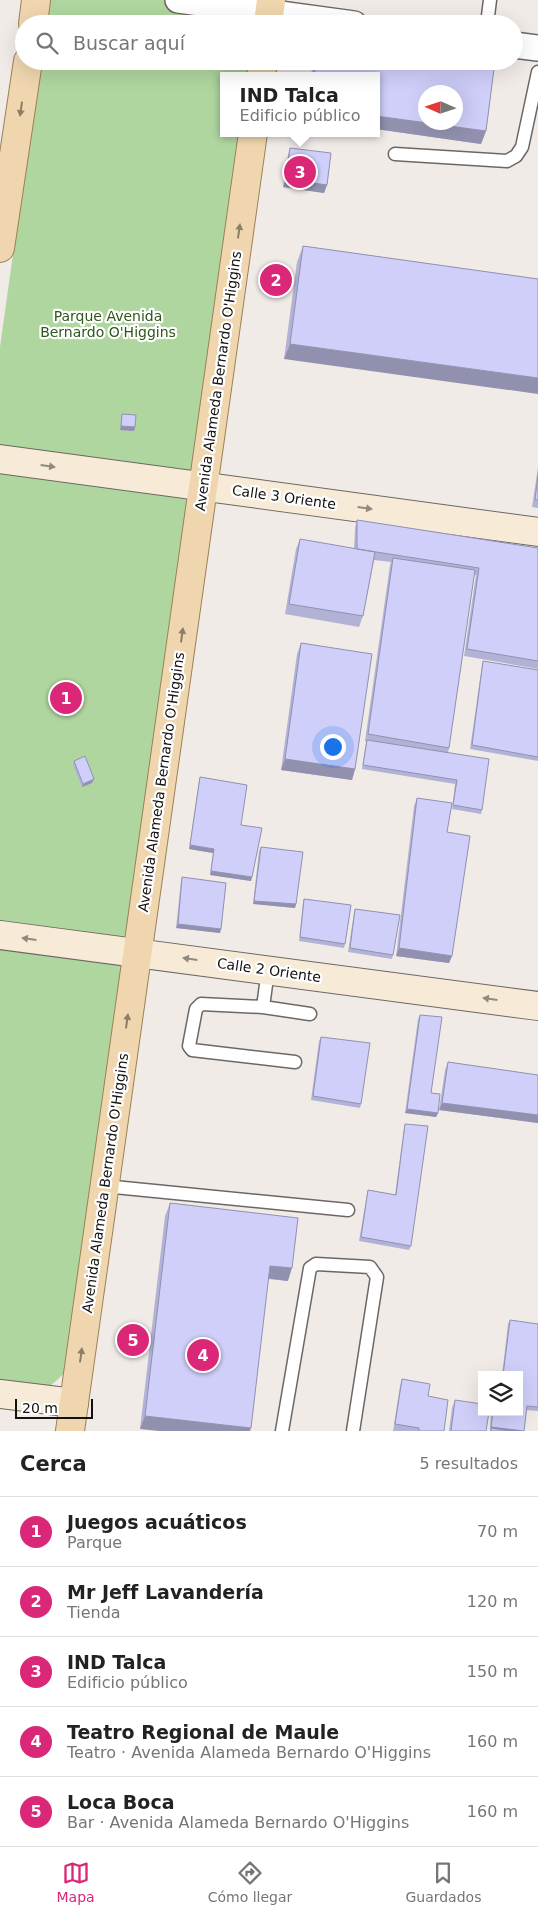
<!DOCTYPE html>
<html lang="es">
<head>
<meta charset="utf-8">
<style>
  :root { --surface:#fff; --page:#f2f2f2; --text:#222; --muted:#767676; --line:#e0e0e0; --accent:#db2777 }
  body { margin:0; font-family:"DejaVu Sans",sans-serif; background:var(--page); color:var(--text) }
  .controls { position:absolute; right:15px; bottom:15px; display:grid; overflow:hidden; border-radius:0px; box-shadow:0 5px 20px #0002 }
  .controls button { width:45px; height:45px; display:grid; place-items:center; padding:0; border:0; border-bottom:1px solid var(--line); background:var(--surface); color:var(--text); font:25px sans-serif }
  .compass { position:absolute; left:418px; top:85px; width:45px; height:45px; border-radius:50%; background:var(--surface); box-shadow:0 5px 20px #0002; rotate:273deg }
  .scale { position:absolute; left:15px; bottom:12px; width:78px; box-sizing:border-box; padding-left:5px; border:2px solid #141211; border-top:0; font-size:14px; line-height:18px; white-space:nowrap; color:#141211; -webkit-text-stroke:4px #fff; paint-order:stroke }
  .you { position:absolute; left:332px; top:746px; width:18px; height:18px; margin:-12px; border:4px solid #fff; border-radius:50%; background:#1a73e8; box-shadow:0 0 0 8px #1a73e833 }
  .badge { display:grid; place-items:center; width:32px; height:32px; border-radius:50%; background:var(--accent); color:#fff; font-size:16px; font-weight:700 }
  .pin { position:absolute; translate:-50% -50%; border:2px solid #fff; box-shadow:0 1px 5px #0006 }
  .popup { position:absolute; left:220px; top:72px; width:160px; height:65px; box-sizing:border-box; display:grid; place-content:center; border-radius:0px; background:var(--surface); filter:drop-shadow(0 1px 4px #0005); font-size:16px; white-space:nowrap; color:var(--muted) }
  .popup b { font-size:19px; color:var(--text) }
  .popup::after { content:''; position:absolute; left:50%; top:100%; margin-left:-10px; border:10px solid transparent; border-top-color:var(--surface) }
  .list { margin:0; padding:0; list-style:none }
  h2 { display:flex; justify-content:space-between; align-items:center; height:65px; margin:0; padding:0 20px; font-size:21px }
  h2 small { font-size:16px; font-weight:400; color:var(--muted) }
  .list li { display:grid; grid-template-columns:32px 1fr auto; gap:15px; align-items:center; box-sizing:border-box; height:70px; padding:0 20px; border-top:1px solid var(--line) }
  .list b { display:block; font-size:19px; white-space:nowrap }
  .list p { margin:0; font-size:16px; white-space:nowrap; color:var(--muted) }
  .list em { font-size:16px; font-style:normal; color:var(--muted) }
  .icon { flex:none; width:28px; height:28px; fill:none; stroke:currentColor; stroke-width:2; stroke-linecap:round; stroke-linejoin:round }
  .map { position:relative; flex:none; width:538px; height:1431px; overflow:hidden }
  .search { position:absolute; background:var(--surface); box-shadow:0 5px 20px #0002; left:15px; right:15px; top:15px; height:55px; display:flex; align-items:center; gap:12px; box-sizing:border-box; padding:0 18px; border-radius:28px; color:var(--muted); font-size:19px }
  .sheet { height:415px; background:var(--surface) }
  nav { display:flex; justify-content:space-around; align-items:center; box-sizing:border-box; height:70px; border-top:1px solid var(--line); background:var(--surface); font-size:14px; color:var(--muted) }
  nav a { display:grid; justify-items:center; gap:2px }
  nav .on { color:var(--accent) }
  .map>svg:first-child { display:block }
</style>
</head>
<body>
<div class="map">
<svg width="538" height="1431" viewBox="0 0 538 1431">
  <rect width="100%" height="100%" fill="#f1ebe8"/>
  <path fill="#b0d6a0" d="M 49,0 L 258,0 L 255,24 L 46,24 Z
    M 40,61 L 250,61 L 248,76 L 224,76 L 224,133 L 240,133 L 66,1372 L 49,1387 L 0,1382 L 0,347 Z"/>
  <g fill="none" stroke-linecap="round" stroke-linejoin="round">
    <defs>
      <path id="lane" d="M 487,24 L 490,0
        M 395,154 L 507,161 L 516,156 L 522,147 L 538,72
        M 268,970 L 263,1007 L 201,1004 L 196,1009 L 189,1046 L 192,1050 L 295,1062
        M 263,1007 L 310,1014
        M 104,1186 L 348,1210
        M 282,1431 L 310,1268 L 316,1264 L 370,1267 L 377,1277 L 353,1431"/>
      <path id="street" d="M 178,0 L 354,24
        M 514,45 L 538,48"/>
      <path id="secondary" d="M 0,459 L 538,532
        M 0,935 L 538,1006
        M 0,1394 L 74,1403"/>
      <path id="primary" d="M 33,24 L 36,0
        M 268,24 L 271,0
        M 261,76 L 263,61
        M 0,248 L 28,61
        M 70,1431 L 253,133"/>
    </defs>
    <use href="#lane" stroke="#6c6765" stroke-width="15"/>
    <use href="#street" stroke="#6c6765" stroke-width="28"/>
    <use href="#secondary" stroke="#6c6765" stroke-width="30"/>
    <use href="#primary" stroke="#9c8055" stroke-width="30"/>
    <use href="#lane" stroke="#fff" stroke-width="12"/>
    <use href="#street" stroke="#fff" stroke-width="25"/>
    <use href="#secondary" stroke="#f7ebd7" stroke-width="28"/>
    <use href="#primary" stroke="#efd6af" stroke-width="28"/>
  </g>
  <path fill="#b2b2d7" d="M 313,61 L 495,61 L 486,131 L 481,144 L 376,129 L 376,76 L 311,76 Z
    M 290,148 L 327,185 L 324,193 L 283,187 L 288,155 Z
    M 303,246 L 538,279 L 284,359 L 297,262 Z
    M 122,414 L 135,427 L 134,431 L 120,430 L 121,418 Z
    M 538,467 L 538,508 L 532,507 Z
    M 357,520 L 538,548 L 538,669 L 464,656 L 476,575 L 474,575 L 449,748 L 448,753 L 482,810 L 481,814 L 452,809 L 455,784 L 362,769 L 366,742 L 365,741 L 390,565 L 391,562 L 374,560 L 363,616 L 359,627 L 285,614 L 296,549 L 300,539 L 354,549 L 355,528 Z
    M 301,643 L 355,769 L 352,780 L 281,770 L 297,654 Z
    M 483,661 L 538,670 L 538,761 L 470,749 L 482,665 Z
    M 74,761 L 92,783 L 82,787 L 73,765 Z
    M 200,777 L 241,825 L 252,877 L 251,881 L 210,875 L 213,853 L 189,849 L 199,781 Z
    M 417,798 L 447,832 L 452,956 L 449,963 L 396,956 L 414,806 Z
    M 261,847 L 296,904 L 295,908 L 253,904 L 259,851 Z
    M 182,877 L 221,929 L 220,933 L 176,928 L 181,881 Z
    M 304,899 L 345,944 L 344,948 L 299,941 L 303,903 Z
    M 355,909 L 393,955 L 392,959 L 348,952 L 354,913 Z
    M 420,1015 L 431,1093 L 438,1113 L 436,1117 L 405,1113 L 418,1019 Z
    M 321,1037 L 361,1104 L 360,1108 L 311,1100 L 319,1041 Z
    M 448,1062 L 538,1075 L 538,1123 L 439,1110 L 445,1070 Z
    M 405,1124 L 411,1246 L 409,1250 L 359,1241 L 367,1194 L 368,1190 L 395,1195 L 404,1128 Z
    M 170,1203 L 288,1281 L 268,1279 L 140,1429 L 165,1216 Z
    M 510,1320 L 538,1324 L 538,1411 L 526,1410 L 524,1431 L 490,1431 L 491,1412 L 519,1412 L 519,1375 L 502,1375 L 508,1324 Z
    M 402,1379 L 428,1396 L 444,1431 L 393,1431 L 400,1386 Z
    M 455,1400 L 486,1431 L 449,1431 L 452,1408 Z"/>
  <path fill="#9191af" d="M 376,116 L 486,131 L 481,144 L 376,129 Z
    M 286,179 L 327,185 L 324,193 L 283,187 Z
    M 290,344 L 538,378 L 538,394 L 284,359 Z
    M 121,426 L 135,427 L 134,431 L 120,430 Z
    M 285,759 L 355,769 L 352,780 L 281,770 Z
    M 94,779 L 92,783 L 82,787 L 83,784 Z
    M 190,845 L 214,849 L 213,853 L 189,849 Z
    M 211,871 L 252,877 L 251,881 L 210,875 Z
    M 254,901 L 296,904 L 295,908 L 253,904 Z
    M 178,924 L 221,929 L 220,933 L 176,928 Z
    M 399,948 L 452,956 L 449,963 L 396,956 Z
    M 442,1103 L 538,1115 L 538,1123 L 439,1110 Z
    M 407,1109 L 438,1113 L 436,1117 L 405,1113 Z
    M 270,1266 L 292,1268 L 288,1281 L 265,1278 Z
    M 145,1416 L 251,1428 L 250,1431 L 159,1431 L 140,1429 Z
    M 491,1427 L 524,1431 L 491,1431 L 491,1428 L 490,1431 Z"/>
  <path fill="#cfcffa" stroke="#9191af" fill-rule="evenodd" d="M 316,61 L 495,61 L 486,131 L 376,116 L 376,76 L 314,76 ZM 426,92 L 456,92 L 456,122 L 426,122 Z
    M 290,148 L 331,153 L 327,185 L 286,179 Z
    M 303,246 L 538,279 L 538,378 L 290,344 Z
    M 122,414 L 136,415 L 135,427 L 121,426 Z
    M 538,475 L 538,500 L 535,500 Z
    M 357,520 L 538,548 L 538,661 L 467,649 L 479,568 L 357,549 Z
    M 300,539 L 375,552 L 363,616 L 289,604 Z
    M 393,558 L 475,570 L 449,748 L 368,734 Z
    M 301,643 L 372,654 L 355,769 L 285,759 Z
    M 483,661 L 538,670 L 538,757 L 472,745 Z
    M 367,740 L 489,759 L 482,810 L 453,805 L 457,780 L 363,765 Z
    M 85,756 L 94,779 L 83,784 L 74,761 Z
    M 200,777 L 247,785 L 241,825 L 262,828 L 252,877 L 211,871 L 214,849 L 190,845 Z
    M 417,798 L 452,803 L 447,832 L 470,836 L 452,956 L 399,948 Z
    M 261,847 L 303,852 L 296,904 L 254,901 Z
    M 182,877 L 226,883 L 221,929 L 178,924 Z
    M 304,899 L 351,905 L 345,944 L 300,937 Z
    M 355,909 L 400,915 L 393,955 L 350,948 Z
    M 420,1015 L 442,1017 L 431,1093 L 440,1094 L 438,1113 L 407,1109 Z
    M 321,1037 L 370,1043 L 361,1104 L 313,1096 Z
    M 448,1062 L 538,1075 L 538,1115 L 442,1103 Z
    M 405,1124 L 428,1126 L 411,1246 L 361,1237 L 368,1190 L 396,1195 Z
    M 170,1203 L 298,1218 L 292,1268 L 270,1266 L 251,1428 L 145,1416 Z
    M 510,1320 L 538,1324 L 538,1407 L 527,1406 L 524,1431 L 491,1427 L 493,1412 L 519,1412 L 519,1375 L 503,1375 Z
    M 402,1379 L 430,1384 L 428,1396 L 448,1400 L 444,1431 L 419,1431 L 419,1428 L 395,1424 Z
    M 455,1400 L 482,1404 L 482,1412 L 489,1412 L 486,1431 L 451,1431 Z
    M 491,1428 L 510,1431 L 491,1431 Z"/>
  <defs><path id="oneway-solid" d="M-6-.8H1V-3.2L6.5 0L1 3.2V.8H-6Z" transform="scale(1.25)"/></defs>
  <g fill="#8c7e68">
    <use href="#oneway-solid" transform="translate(21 109) rotate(98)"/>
    <use href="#oneway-solid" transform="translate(239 231) rotate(-82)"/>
    <use href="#oneway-solid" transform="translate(182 635) rotate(-82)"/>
    <use href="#oneway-solid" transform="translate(127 1021) rotate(-82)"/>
    <use href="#oneway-solid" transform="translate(81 1355) rotate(-82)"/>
  </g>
  <g fill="#91897e">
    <use href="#oneway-solid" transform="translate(48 466) rotate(8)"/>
    <use href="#oneway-solid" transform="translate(365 508) rotate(8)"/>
    <use href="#oneway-solid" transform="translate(29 939) rotate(-172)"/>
    <use href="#oneway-solid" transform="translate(190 959) rotate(-172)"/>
    <use href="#oneway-solid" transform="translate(490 999) rotate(-172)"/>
  </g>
  <g text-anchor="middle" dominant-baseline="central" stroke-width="4.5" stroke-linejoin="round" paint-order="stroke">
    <g font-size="14" fill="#2d5617" stroke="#fff">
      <text x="108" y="316">Parque Avenida<tspan x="108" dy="16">Bernardo O'Higgins</tspan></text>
    </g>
    <g font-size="14" fill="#141211" stroke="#fff">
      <text transform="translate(218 381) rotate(-82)">Avenida Alameda Bernardo O'Higgins</text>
      <text transform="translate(284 497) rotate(8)">Calle 3 Oriente</text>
      <text transform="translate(161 782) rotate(-82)">Avenida Alameda Bernardo O'Higgins</text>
      <text transform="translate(269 970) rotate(8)">Calle 2 Oriente</text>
      <text transform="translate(105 1183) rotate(-82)">Avenida Alameda Bernardo O'Higgins</text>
    </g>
  </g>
</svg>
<div class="controls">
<button><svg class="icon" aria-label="layers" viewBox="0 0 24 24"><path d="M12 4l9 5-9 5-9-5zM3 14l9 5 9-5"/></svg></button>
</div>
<svg class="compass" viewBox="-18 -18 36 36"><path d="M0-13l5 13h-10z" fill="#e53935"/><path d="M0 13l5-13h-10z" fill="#767676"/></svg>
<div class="scale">20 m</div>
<div class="you"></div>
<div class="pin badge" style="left:66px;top:698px">1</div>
<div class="pin badge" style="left:276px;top:280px">2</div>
<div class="pin badge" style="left:300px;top:172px">3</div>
<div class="popup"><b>IND Talca</b>Edificio público</div>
<div class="pin badge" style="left:203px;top:1355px">4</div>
<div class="pin badge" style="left:133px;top:1340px">5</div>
<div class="search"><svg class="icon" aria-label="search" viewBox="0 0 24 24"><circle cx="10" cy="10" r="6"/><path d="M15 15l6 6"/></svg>Buscar aquí</div>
</div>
<section class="sheet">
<h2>Cerca<small>5 resultados</small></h2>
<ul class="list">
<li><span class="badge">1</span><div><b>Juegos acuáticos</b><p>Parque</p></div><em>70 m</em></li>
<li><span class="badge">2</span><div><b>Mr Jeff Lavandería</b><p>Tienda</p></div><em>120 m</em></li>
<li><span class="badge">3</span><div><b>IND Talca</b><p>Edificio público</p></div><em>150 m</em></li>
<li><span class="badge">4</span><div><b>Teatro Regional de Maule</b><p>Teatro · Avenida Alameda Bernardo O'Higgins</p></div><em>160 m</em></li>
<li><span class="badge">5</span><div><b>Loca Boca</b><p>Bar · Avenida Alameda Bernardo O'Higgins</p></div><em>160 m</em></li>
</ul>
</section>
<nav>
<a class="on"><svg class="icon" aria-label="map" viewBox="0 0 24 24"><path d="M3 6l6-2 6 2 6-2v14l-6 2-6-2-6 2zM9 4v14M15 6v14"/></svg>Mapa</a>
<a><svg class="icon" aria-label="directions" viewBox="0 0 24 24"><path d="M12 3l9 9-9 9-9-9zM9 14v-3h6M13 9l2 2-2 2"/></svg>Cómo llegar</a>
<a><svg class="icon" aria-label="saved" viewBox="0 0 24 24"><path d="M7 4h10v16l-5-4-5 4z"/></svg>Guardados</a>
</nav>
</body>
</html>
